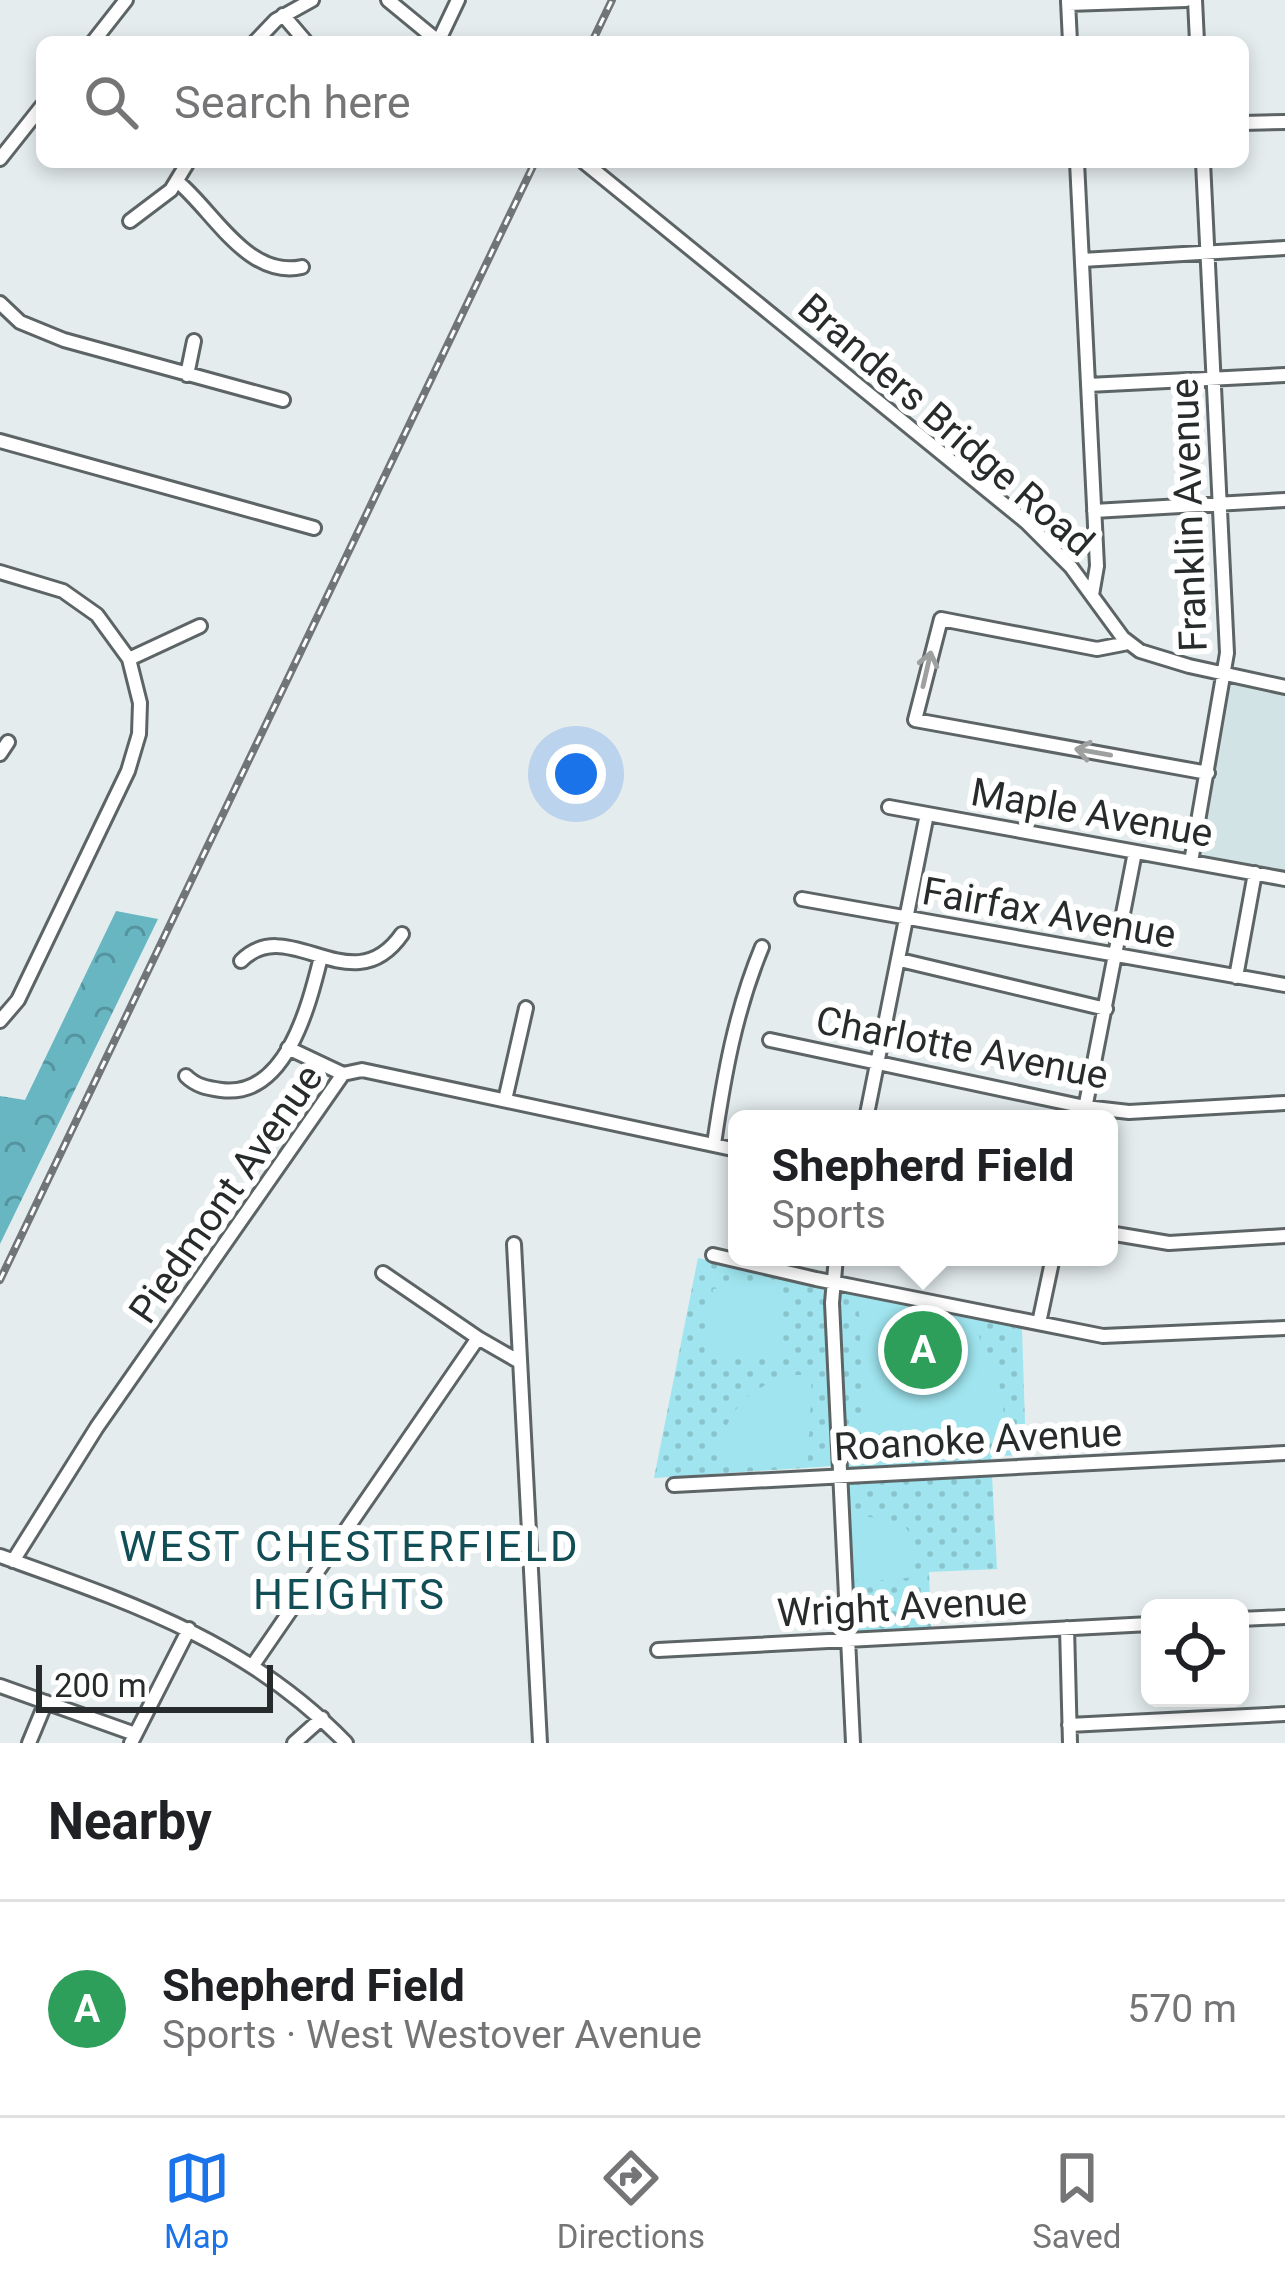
<!DOCTYPE html>
<html lang="en">
<head>
<meta charset="utf-8">
<style>
  :root { --surface:#fff; --page:#f2f2f2; --text:#202124; --muted:#757577; --line:#e0e0e0; --accent:#1a73e8 }
  body { margin:0; font-family:Roboto,sans-serif; background:var(--page); color:var(--text) }
  .controls { position:absolute; right:36px; bottom:36px; display:grid; overflow:hidden; border-radius:18px; box-shadow:0 6px 18px #0003 }
  .controls button { width:108px; height:108px; display:grid; place-items:center; padding:0; border:0; border-bottom:3px solid var(--line); background:var(--surface); color:var(--text); font:60px sans-serif }
  .scale { position:absolute; left:36px; bottom:30px; width:237px; box-sizing:border-box; padding-left:12px; border:6px solid #282b2c; border-top:0; font-size:33px; line-height:42px; white-space:nowrap; color:#282b2c; -webkit-text-stroke:9px #fff; paint-order:stroke }
  .you { position:absolute; left:576px; top:774px; width:42px; height:42px; margin:-30px; border:9px solid #fff; border-radius:50%; background:#1a73e8; box-shadow:0 0 0 18px #1a73e833 }
  .badge { display:grid; place-items:center; width:78px; height:78px; border-radius:50%; background:var(--accent); color:#fff; font-size:39px; font-weight:700 }
  .pin { position:absolute; translate:-50% -50%; border:6px solid #fff; box-shadow:0 3px 12px #0006 }
  .popup { position:absolute; left:728px; top:1110px; width:390px; height:156px; box-sizing:border-box; display:grid; place-content:center; border-radius:18px; background:var(--surface); filter:drop-shadow(0 3px 9px #0005); font-size:39px; white-space:nowrap; color:var(--muted) }
  .popup b { font-size:45px; color:var(--text) }
  .popup::after { content:''; position:absolute; left:50%; top:100%; margin-left:-24px; border:24px solid transparent; border-top-color:var(--surface) }
  .list { margin:0; padding:0; list-style:none }
  h2 { display:flex; justify-content:space-between; align-items:center; height:156px; margin:0; padding:0 48px; font-size:51px }
  h2 small { font-size:39px; font-weight:400; color:var(--muted) }
  .list li { display:grid; grid-template-columns:78px 1fr auto; gap:36px; align-items:center; box-sizing:border-box; height:216px; padding:0 48px; border-top:3px solid var(--line) }
  .list b { display:block; font-size:45px; white-space:nowrap }
  .list p { margin:0; font-size:39px; white-space:nowrap; color:var(--muted) }
  .list em { font-size:39px; font-style:normal; color:var(--muted) }
  .icon { flex:none; width:66px; height:66px; fill:none; stroke:currentColor; stroke-width:2; stroke-linecap:round; stroke-linejoin:round }
  .map { position:relative; flex:none; width:1285px; height:1743px; overflow:hidden }
  .search { position:absolute; background:var(--surface); box-shadow:0 6px 18px #0003; left:36px; right:36px; top:36px; height:132px; display:flex; align-items:center; gap:30px; box-sizing:border-box; padding:0 42px; border-radius:18px; color:var(--muted); font-size:45px }
  .sheet { height:372px; background:var(--surface) }
  nav { display:flex; justify-content:space-around; align-items:center; box-sizing:border-box; height:168px; border-top:3px solid var(--line); background:var(--surface); font-size:33px; color:var(--muted) }
  nav a { display:grid; justify-items:center; gap:6px }
  nav .on { color:var(--accent) }
  .map>svg:first-child { display:block }
</style>
</head>
<body>
<div class="map">
<svg width="1285" height="1743" viewBox="0 0 1285 1743">
  <defs>
    <pattern id="forest-crowns" width="20" height="18" patternUnits="userSpaceOnUse" patternTransform="scale(3)"><rect width="20" height="18" fill="#67b6c2"/><path d="M2 6a3 3 0 1 1 6 0M12 15a3 3 0 1 1 6 0" fill="none" stroke="#55949e"/></pattern>
    <pattern id="park-dots" width="8" height="8" patternUnits="userSpaceOnUse" patternTransform="scale(3)"><rect width="8" height="8" fill="#9fe4ee"/><path d="M2 2h.1M6 6h.1" fill="none" stroke="#89c4cc" stroke-width="1.8" stroke-linecap="round"/></pattern>
  </defs>
  <rect width="100%" height="100%" fill="#e4ecee"/>
  <path fill="#d1e3e5" d="M 1229,679 L 1285,694 L 1285,873 L 1197,857 Z"/>
  <path fill="url(#forest-crowns)" d="M 116,911 L 158,919 L 0,1244 L 0,1096 L 25,1100 Z"/>
  <path fill="url(#park-dots)" d="M 698,1258 L 1022,1329 L 1026,1454 L 991,1457 L 997,1569 L 929,1572 L 931,1628 L 840,1633 L 832,1466 L 654,1478 Z"/>
  <path fill="#9fe4ee" d="M 777,1279 L 781,1349 L 777,1353 L 704,1354 L 713,1289 Z
    M 858,1295 L 971,1318 L 999,1382 L 1007,1432 L 865,1434 Z
    M 789,1375 L 812,1375 L 808,1461 L 801,1465 L 719,1462 C 721,1415 746,1389 789,1375 Z
    M 853,1514 L 903,1523 L 908,1531 L 917,1577 L 860,1582 L 855,1579 Z"/>
  <g fill="none" stroke-linecap="round" stroke-linejoin="round">
    <defs>
      <path id="minor" d="M 388,0 L 439,42
        M 1195,0 L 1197,42
        M 1068,1 L 1070,42
        M 1068,4 L 1186,0
        M 283,15 L 306,42
        M 93,42 L 126,0
        M 255,42 L 276,20 L 312,0
        M 438,42 L 458,0
        M 1243,123 L 1285,122
        M 0,159 L 42,106
        M 584,162 L 1026,522 L 1071,567 L 1123,638 L 1140,651 L 1189,666 L 1285,687
        M 1077,162 L 1097,566 L 1092,595
        M 178,182 C 214,212 248,279 302,267
        M 130,221 L 171,190 L 188,162
        M 1082,260 L 1285,248
        M 0,303 L 20,322 L 64,340 L 283,400
        M 187,375 L 194,341
        M 1088,385 L 1285,375
        M 0,441 L 314,528
        M 1094,511 L 1285,500
        M 0,572 L 63,591 L 97,615 L 129,659 L 140,703 L 139,734 L 128,771 L 18,1000 L 0,1021
        M 1128,643 L 1097,649 L 941,619 L 915,720 L 1208,773
        M 129,659 L 200,626
        M 0,754 L 8,742
        M 889,807 L 1285,879
        M 1191,862 L 1227,653 L 1203,162
        M 802,899 L 1285,985
        M 900,960 L 1106,1009
        M 241,961 C 289,912 352,1006 402,934
        M 1236,977 L 1255,873
        M 770,1040 L 1085,1107 L 1129,1112 L 1285,1103
        M 288,1048 L 343,1074
        M 186,1076 C 196,1086 207,1088 221,1090 C 286,1099 309,1005 321,957
        M 505,1100 L 526,1008
        M 866,1119 L 927,814
        M 1083,1119 L 1135,852
        M 714,1144 C 724,1076 735,1012 762,947
        M 1109,1233 L 1169,1243 L 1285,1236
        M 514,1244 L 540,1743
        M 713,1255 L 816,1279 L 1103,1336 L 1285,1328
        M 836,1257 L 832,1303 L 853,1743
        M 383,1273 L 478,1338 L 518,1361
        M 1039,1323 L 1053,1257
        M 674,1485 L 1285,1453
        M 0,1556 C 131,1603 247,1641 346,1743
        M 13,1561 L 97,1427 L 343,1074 L 362,1070 L 737,1150
        M 1240,1619 L 1285,1617
        M 1067,1628 L 1070,1743
        M 658,1650 L 1150,1624
        M 253,1665 L 478,1338
        M 0,1686 L 135,1734
        M 1069,1725 L 1285,1714
        M 29,1743 L 46,1702
        M 131,1743 L 189,1629
        M 294,1743 L 322,1718"/>
    </defs>
    <use href="#minor" stroke="#5d6465" stroke-width="18"/>
    <use href="#minor" stroke="#fff" stroke-width="12"/>
    <defs>
      <path id="rail" d="M 592,42 L 612,0
        M 0,1280 L 535,162"/>
    </defs>
    <use href="#rail" stroke="#707577" stroke-width="8"/>
    <use href="#rail" stroke="#fff" stroke-width="3" stroke-dasharray="9" stroke-linecap="butt"/>
  </g>
  <defs><path id="oneway-shaft" d="M-6 0H5M1.5-3L5.5 0L1.5 3" fill="none" stroke-width="1.6" stroke-linecap="round" stroke-linejoin="round" transform="scale(3)"/></defs>
  <g stroke="#9ea0a0">
    <use href="#oneway-shaft" transform="translate(927 669) rotate(-77)"/>
    <use href="#oneway-shaft" transform="translate(1093 752) rotate(-170)"/>
  </g>
  <g text-anchor="middle" dominant-baseline="central" stroke-width="12" stroke-linejoin="round" paint-order="stroke">
    <g font-size="39" fill="#282b2c" stroke="#fff">
      <text transform="translate(946 425) rotate(41)">Branders Bridge Road</text>
      <text transform="translate(1189 515) rotate(-92)">Franklin Avenue</text>
      <text transform="translate(1092 813) rotate(10)">Maple Avenue</text>
      <text transform="translate(1049 913) rotate(10)">Fairfax Avenue</text>
      <text transform="translate(962 1048) rotate(11)">Charlotte Avenue</text>
      <text transform="translate(226 1194) rotate(-55)">Piedmont Avenue</text>
      <text transform="translate(978 1440) rotate(-3)">Roanoke Avenue</text>
      <text transform="translate(902 1607) rotate(-3)">Wright Avenue</text>
    </g>
    <g font-size="42" letter-spacing="3" fill="#124e56" stroke="#fff">
      <text x="350" y="1546">WEST CHESTERFIELD<tspan x="350" dy="48">HEIGHTS</tspan></text>
    </g>
  </g>
</svg>
<div class="controls">
<button><svg class="icon" aria-label="locate" viewBox="0 0 24 24"><circle cx="12" cy="12" r="6"/><path d="M12 2v4M12 18v4M2 12h4M18 12h4"/></svg></button>
</div>
<div class="scale">200 m</div>
<div class="you"></div>
<div class="pin badge" style="left:923px;top:1350px;background:#2e9e5b">A</div>
<div class="popup"><b>Shepherd Field</b>Sports</div>
<div class="search"><svg class="icon" aria-label="search" viewBox="0 0 24 24"><circle cx="10" cy="10" r="6"/><path d="M15 15l6 6"/></svg>Search here</div>
</div>
<section class="sheet">
<h2>Nearby<small></small></h2>
<ul class="list">
<li><span class="badge" style="background:#2e9e5b">A</span><div><b>Shepherd Field</b><p>Sports · West Westover Avenue</p></div><em>570 m</em></li>
</ul>
</section>
<nav>
<a class="on"><svg class="icon" aria-label="map" viewBox="0 0 24 24"><path d="M3 6l6-2 6 2 6-2v14l-6 2-6-2-6 2zM9 4v14M15 6v14"/></svg>Map</a>
<a><svg class="icon" aria-label="directions" viewBox="0 0 24 24"><path d="M12 3l9 9-9 9-9-9zM9 14v-3h6M13 9l2 2-2 2"/></svg>Directions</a>
<a><svg class="icon" aria-label="saved" viewBox="0 0 24 24"><path d="M7 4h10v16l-5-4-5 4z"/></svg>Saved</a>
</nav>
</body>
</html>
